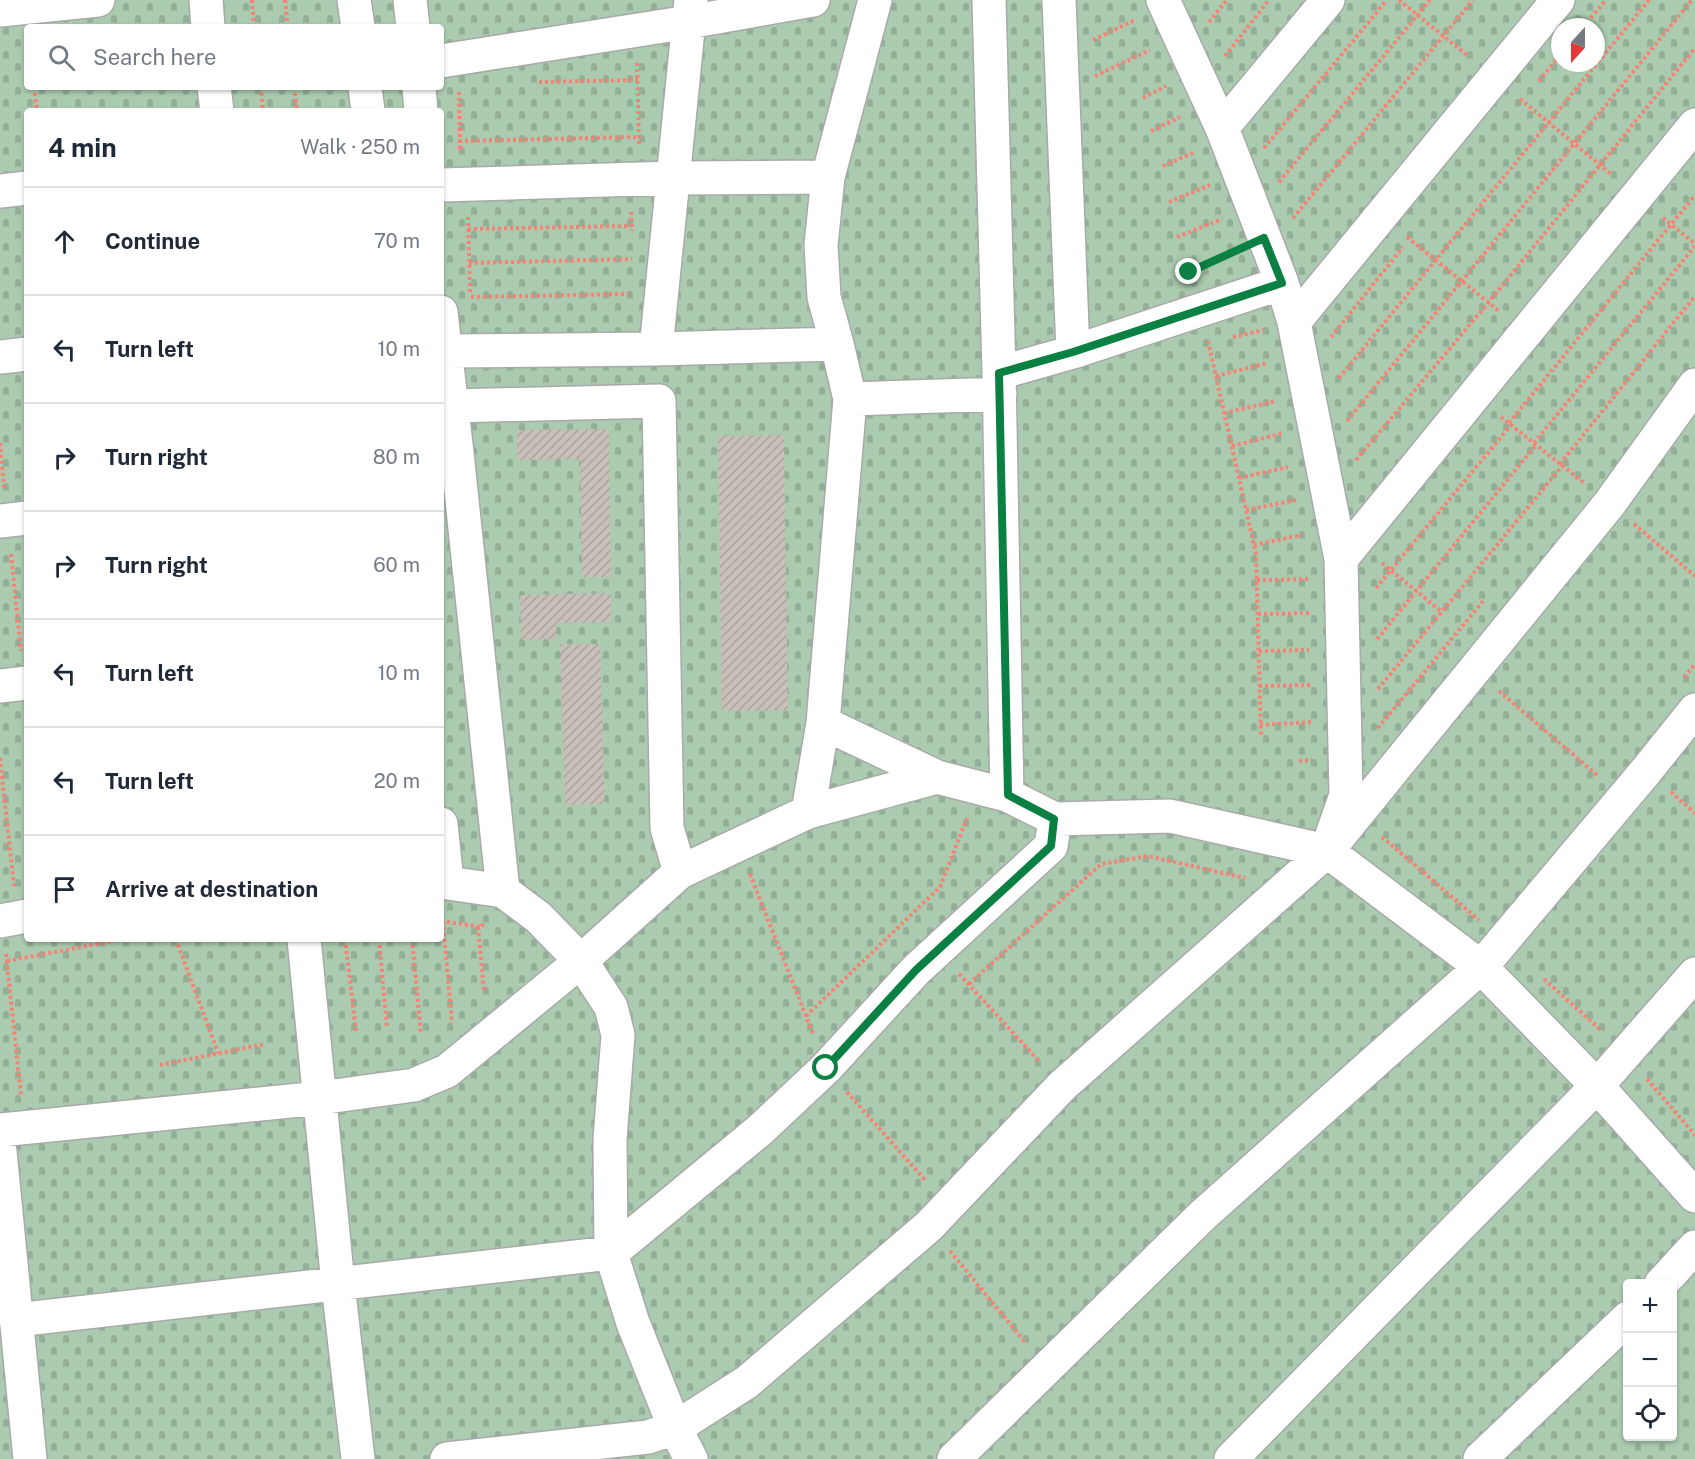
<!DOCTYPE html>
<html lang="en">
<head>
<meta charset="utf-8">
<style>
  :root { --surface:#fff; --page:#f2f2f3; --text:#1f2937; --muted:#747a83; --line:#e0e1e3 }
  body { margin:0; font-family:"Public Sans",sans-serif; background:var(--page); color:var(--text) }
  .controls { position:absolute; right:18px; bottom:18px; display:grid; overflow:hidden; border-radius:6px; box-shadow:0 2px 4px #0004 }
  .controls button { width:54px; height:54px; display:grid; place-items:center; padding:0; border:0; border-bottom:2px solid var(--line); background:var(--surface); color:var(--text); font:30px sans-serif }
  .compass { position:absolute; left:1551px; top:18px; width:54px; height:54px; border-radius:50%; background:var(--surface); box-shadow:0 2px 4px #0004; rotate:201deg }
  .stop { position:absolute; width:18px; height:18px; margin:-14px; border:4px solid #0b8043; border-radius:50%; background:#fff }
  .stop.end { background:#0b8043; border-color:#fff; box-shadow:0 2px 6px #0008 }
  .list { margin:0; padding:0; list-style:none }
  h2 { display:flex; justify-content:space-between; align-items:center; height:78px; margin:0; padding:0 24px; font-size:26px }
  h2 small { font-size:20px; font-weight:400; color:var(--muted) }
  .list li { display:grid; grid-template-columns:39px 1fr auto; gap:18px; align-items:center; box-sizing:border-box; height:108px; padding:0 24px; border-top:2px solid var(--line) }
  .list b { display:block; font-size:22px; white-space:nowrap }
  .list em { font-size:20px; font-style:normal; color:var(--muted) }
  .icon { flex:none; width:33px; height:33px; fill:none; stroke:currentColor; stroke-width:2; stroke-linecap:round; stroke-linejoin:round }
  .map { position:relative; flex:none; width:1695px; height:1459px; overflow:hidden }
  .search { position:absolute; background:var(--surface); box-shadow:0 2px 4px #0004; left:24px; top:24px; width:420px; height:66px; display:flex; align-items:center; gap:15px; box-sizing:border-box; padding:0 21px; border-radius:6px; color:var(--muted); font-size:22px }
  .panel { position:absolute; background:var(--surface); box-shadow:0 2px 4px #0004; left:24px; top:108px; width:420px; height:834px; border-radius:6px }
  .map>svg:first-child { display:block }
</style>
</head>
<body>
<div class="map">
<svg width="1695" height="1459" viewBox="0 0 1695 1459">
  <defs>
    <pattern id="cemetery-stones" width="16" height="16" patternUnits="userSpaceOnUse" patternTransform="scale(1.5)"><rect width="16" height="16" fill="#aacbaf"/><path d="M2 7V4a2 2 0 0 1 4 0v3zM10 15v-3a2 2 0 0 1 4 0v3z" fill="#92ae96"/></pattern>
    <pattern id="building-hatch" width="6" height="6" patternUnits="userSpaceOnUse" patternTransform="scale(1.5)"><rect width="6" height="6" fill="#c7bfb8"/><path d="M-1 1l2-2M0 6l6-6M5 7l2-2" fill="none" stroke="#aba49e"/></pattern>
  </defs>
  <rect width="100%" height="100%" fill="#f2efe9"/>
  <path fill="url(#cemetery-stones)" fill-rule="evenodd" d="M 0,0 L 1695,0 L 1695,1459 L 0,1459 ZM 27,27 L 441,27 L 441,87 L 27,87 ZM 1560,27 L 1596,27 L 1596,63 L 1560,63 ZM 27,111 L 441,111 L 441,939 L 27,939 ZM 1628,1284 L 1672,1284 L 1672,1436 L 1628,1436 Z"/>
  <path fill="url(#building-hatch)" d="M 609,429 L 611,577 L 582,577 L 580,459 L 517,460 L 517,430 Z
    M 784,435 L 788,710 L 722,711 L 718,436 Z
    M 611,593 L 611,622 L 556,623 L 557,639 L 521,640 L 520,595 Z
    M 560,644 L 600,644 L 605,804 L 565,805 Z"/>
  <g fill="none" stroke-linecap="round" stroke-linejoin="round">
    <defs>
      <path id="minor" d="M 206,0 L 208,27
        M 354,0 L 358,27
        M 410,0 L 413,27
        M 989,0 L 999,373 L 1007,795 L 1055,819 L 1170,816 L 1327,851 L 1481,967 L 1597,1086 L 1695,1196
        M 1059,0 L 1073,352
        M 1163,0 L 1222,128 L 1282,283 L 1294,322 L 1558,0
        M 0,10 L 98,0
        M 441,61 L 689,22 L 813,0
        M 214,87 L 217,111
        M 365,87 L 368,111
        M 419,87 L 421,111
        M 1222,128 L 1328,0
        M 828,177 L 821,245 L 824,297 L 837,344
        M 441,185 L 673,178 L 828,177 L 875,0
        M 0,191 L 27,188
        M 441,312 L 458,462 L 503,891
        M 1294,322 L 1341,559 L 1346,795 L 1332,835
        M 656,349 L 837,344 L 850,399
        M 445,351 L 656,349 L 691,0
        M 0,357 L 27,354
        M 999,373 L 1073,352 L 1282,283
        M 452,406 L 659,401 L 667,828 L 680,872
        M 0,521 L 27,518
        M 1341,559 L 1695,125
        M 0,686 L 27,683
        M 823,723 L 937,777
        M 808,812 L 823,723 L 850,399 L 1000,394
        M 441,824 L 447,882
        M 441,882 L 503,891 L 538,917 L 581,961 L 611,1007 L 618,1035 L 610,1139 L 611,1253 L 633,1323 L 675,1428 L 691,1459
        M 0,921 L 27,916
        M 304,939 L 338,1284 L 358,1459
        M 0,1130 L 320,1098 L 414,1085 L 447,1071 L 581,961 L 680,872 L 808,812 L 937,777 L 1007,795
        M 0,1151 L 30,1459
        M 1661,1284 L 1695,1247
        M 16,1320 L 611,1253 L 760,1130 L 826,1068 L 916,970 L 1051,846 L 1055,819
        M 447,1459 L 648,1437 L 675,1428 L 747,1382 L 929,1226 L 1062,1086 L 1327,851 L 1610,503 L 1695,385
        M 954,1459 L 1203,1215 L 1481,967 L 1646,771 L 1695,710
        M 1231,1459 L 1597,1086 L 1695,974
        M 1480,1459 L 1628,1318"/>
    </defs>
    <use href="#minor" stroke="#a9a9a9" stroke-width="36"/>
    <path stroke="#fa8072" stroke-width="4" stroke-dasharray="3 3" stroke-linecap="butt" d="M 252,0 L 254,27
      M 285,0 L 288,27
      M 1399,0 L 1468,56
      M 1209,22 L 1227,0
      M 1583,27 L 1606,0
      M 1093,40 L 1135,20
      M 1225,56 L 1269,0
      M 637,63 L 639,145
      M 1095,76 L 1150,50
      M 1539,81 L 1560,55
      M 539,82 L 638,80
      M 34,87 L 37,111
      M 261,87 L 263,111
      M 294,87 L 297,111
      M 459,92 L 460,151
      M 1143,98 L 1166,86
      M 1520,99 L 1611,174
      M 1151,131 L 1180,117
      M 459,141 L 639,137
      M 1264,148 L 1387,0
      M 1163,166 L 1195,152
      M 1279,182 L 1430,0
      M 1169,202 L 1210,185
      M 631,212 L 632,231
      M 468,217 L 470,293
      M 1293,218 L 1473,0
      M 1663,218 L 1695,244
      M 468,229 L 631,226
      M 1177,237 L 1222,219
      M 1407,237 L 1499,311
      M 469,263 L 632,259
      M 1189,272 L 1235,251
      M 471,297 L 629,294
      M 1233,337 L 1264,330
      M 1331,337 L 1403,247
      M 1208,341 L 1256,554 L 1261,737
      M 1216,376 L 1268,363
      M 1339,378 L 1649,0
      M 1224,413 L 1276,401
      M 1501,417 L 1584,483
      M 1347,421 L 1692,0
      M 1509,423 L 1695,195
      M 0,443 L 4,487
      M 1534,443 L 1695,246
      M 1232,446 L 1284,433
      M 1356,460 L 1488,303 L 1695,48
      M 1560,464 L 1695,296
      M 1239,478 L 1288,467
      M 1246,510 L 1296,500
      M 1634,524 L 1695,576
      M 1254,545 L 1302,535
      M 11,554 L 21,651
      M 1382,563 L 1442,612
      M 1257,580 L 1308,579
      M 1376,588 L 1511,425
      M 1258,614 L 1311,613
      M 1377,639 L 1536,445
      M 1259,651 L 1309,650
      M 1684,677 L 1695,664
      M 1259,686 L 1312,685
      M 1378,689 L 1563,465
      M 1499,691 L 1598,776
      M 1260,725 L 1313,722
      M 1378,728 L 1484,600
      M 0,758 L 14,886
      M 1299,761 L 1312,760
      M 1671,792 L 1695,813
      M 1382,837 L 1479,920
      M 750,874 L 813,1034
      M 441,921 L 482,927 L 483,922
      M 443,921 L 452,1023
      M 478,927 L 484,991
      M 176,939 L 218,1053
      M 345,939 L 356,1031
      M 379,939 L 387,1028
      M 412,939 L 421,1034
      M 6,954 L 21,1095
      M 7,961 L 124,939
      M 959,974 L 1039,1061
      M 1544,979 L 1601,1030
      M 969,984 L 1101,864 L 1148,856 L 1245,878
      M 806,1016 L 940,887 L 967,818
      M 160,1065 L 265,1044
      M 1647,1079 L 1695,1135
      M 847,1092 L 925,1180
      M 950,1251 L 1025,1342"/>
    <use href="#minor" stroke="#fff" stroke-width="33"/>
  </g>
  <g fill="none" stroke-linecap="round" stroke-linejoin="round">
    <path stroke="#0b8043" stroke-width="8" d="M 826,1068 L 916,970 L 1051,846 L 1054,819 L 1008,795 L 999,373 L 1073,352 L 1282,283 L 1264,238 L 1189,272"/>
  </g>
</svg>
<div class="controls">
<button>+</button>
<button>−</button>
<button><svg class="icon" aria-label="locate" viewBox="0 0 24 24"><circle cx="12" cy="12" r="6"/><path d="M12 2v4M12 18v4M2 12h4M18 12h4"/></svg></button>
</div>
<svg class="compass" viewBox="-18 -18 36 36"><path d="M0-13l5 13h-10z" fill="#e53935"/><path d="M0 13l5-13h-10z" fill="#747a83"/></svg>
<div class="stop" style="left:826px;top:1068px"></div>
<div class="stop end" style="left:1189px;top:272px"></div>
<div class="search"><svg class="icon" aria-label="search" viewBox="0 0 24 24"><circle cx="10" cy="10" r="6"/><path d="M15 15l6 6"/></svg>Search here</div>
<section class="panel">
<h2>4 min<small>Walk · 250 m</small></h2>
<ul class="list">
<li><svg class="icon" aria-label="ahead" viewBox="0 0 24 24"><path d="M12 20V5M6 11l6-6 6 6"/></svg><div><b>Continue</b></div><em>70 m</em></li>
<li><svg class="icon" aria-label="left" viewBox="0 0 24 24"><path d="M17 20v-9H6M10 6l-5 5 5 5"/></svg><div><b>Turn left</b></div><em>10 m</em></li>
<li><svg class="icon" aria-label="right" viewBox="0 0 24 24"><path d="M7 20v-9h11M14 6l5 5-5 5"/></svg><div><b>Turn right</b></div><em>80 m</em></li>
<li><svg class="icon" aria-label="right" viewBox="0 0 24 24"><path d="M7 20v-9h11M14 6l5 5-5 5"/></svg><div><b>Turn right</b></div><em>60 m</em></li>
<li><svg class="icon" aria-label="left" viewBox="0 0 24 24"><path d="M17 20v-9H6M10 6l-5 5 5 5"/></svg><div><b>Turn left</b></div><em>10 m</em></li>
<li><svg class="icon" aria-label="left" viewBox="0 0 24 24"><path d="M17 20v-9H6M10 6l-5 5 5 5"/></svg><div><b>Turn left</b></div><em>20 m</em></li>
<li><svg class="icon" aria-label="arrive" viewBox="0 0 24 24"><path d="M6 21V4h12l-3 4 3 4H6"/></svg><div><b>Arrive at destination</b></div></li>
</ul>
</section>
</div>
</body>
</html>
